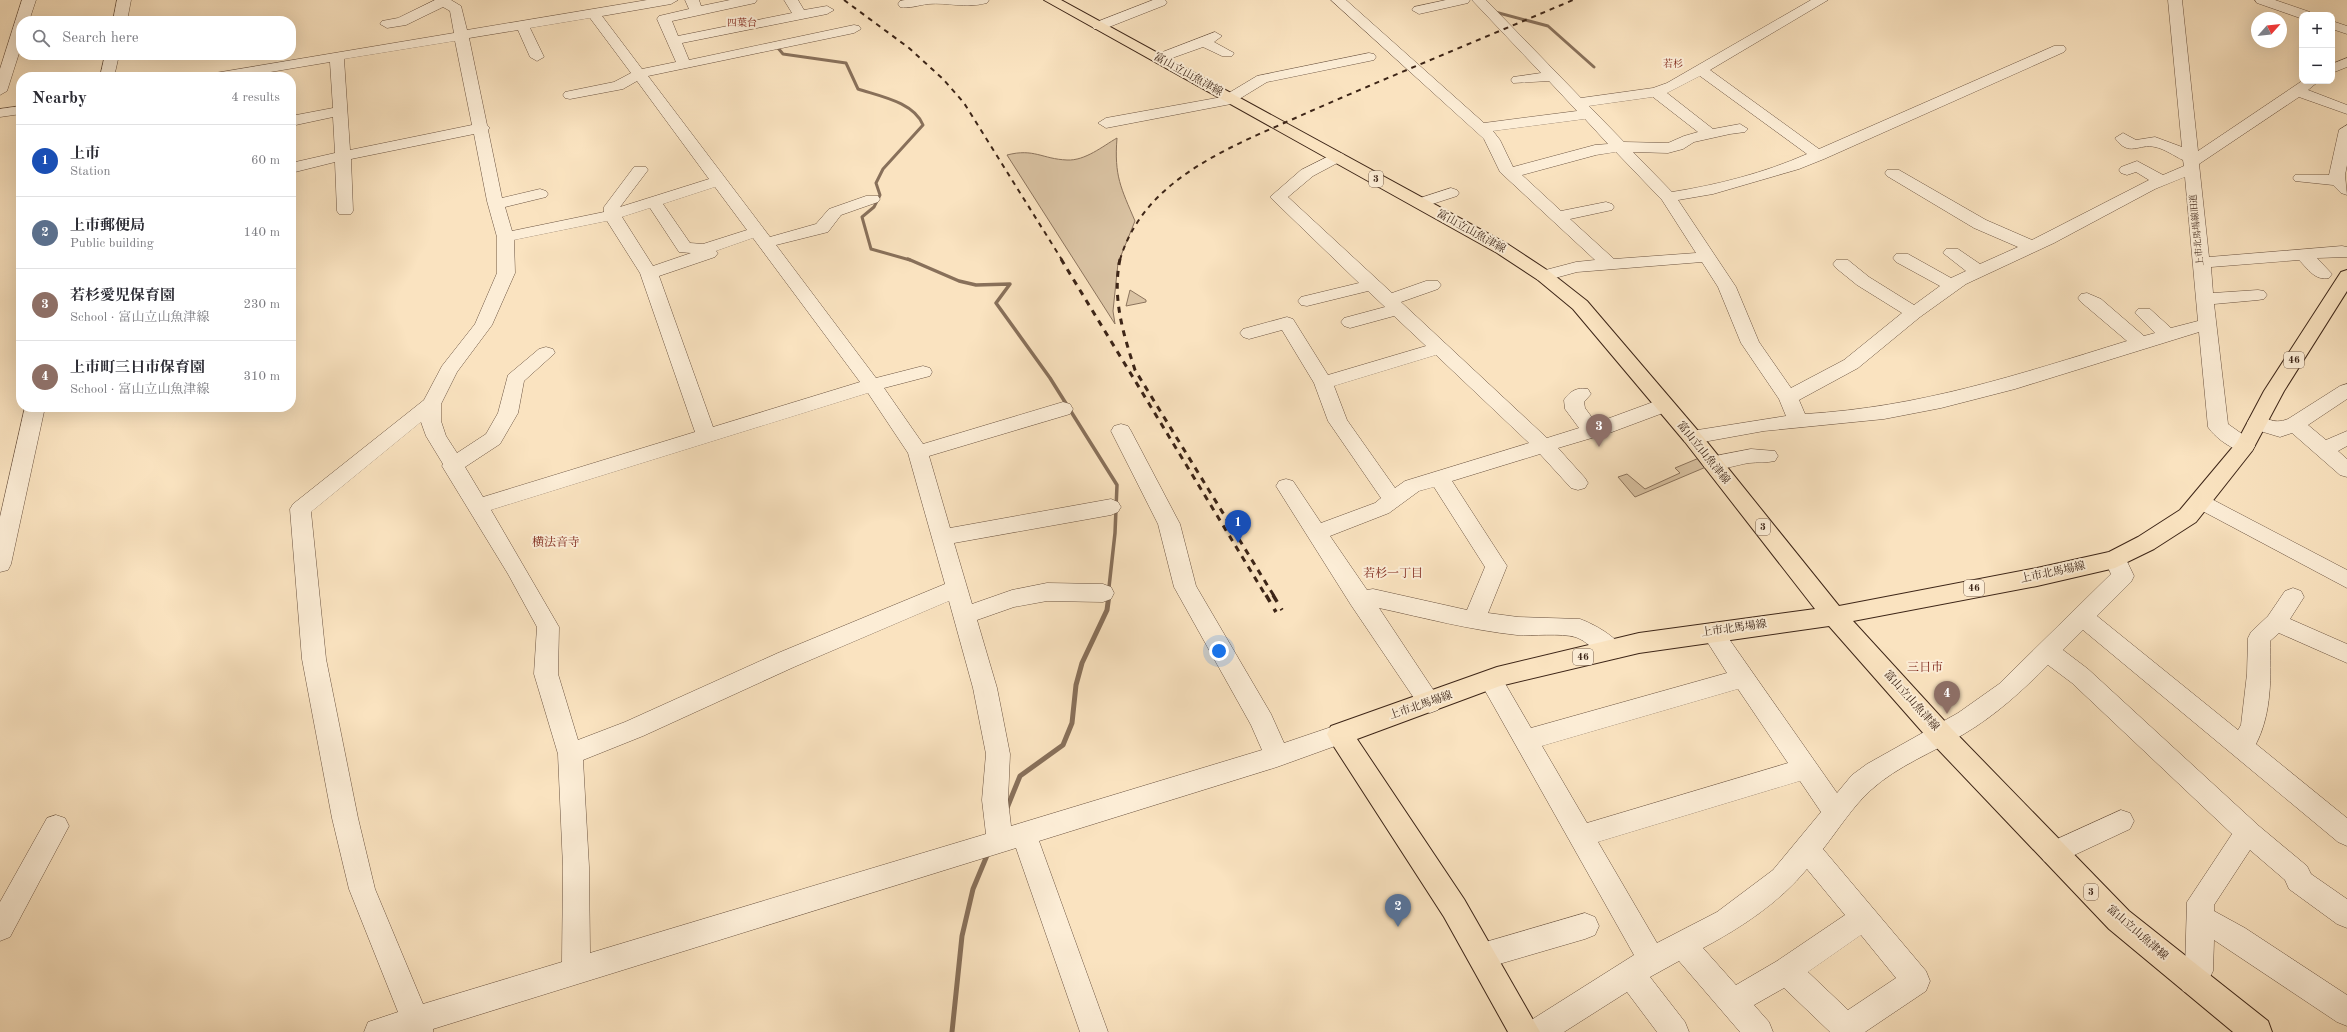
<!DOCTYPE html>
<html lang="en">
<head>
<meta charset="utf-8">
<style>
  :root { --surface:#fff; --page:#f7f7f7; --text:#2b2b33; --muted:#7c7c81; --line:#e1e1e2; --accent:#d93025 }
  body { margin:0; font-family:"Old Standard TT","Noto Serif JP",serif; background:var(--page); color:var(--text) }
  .controls { position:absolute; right:12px; top:12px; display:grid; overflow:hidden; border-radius:8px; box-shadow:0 4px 16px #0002 }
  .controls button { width:36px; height:36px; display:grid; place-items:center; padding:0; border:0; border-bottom:1px solid var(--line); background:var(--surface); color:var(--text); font:20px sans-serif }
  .compass { position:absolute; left:2251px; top:12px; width:36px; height:36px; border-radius:50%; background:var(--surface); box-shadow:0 4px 16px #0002; rotate:63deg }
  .you { position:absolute; left:1219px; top:651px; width:14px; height:14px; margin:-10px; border:3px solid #fff; border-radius:50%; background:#1a73e8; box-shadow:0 0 0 6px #1a73e833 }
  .badge { display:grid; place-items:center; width:26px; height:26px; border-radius:50%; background:var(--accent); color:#fff; font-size:13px; font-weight:700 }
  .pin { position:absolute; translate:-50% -33px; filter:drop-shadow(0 1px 2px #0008) }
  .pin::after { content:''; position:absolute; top:21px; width:14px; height:12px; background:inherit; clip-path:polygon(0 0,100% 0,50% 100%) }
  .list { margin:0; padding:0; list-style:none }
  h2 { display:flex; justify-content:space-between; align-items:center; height:52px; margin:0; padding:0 16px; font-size:17px }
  h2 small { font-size:13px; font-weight:400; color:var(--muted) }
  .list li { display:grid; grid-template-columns:26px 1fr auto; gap:12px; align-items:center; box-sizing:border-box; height:72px; padding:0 16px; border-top:1px solid var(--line) }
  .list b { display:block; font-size:15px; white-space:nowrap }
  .list p { margin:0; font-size:13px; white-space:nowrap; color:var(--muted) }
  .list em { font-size:13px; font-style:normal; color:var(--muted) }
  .icon { flex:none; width:22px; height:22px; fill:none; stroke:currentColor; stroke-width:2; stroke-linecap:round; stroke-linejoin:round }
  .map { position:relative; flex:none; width:2347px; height:1032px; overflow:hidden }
  .search { position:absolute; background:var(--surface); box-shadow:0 4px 16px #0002; left:16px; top:16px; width:280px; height:44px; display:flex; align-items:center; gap:10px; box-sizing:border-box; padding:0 14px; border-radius:16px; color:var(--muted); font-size:15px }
  .panel { position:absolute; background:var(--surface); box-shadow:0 4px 16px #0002; left:16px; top:72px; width:280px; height:340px; border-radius:16px }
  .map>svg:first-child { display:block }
</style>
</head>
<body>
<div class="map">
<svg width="2347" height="1032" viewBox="0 0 2347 1032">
  <rect width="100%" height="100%" fill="#fae3c0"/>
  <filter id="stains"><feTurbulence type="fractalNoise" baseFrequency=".005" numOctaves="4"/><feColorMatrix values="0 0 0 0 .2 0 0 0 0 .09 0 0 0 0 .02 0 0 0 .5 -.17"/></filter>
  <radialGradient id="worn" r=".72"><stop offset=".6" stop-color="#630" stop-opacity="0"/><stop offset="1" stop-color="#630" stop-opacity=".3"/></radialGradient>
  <path fill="#dac3a3" stroke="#8c745d" d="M 1117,138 C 1114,176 1121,188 1135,221 L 1118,263 L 1113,311 L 1115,324 L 1007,155 C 1034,148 1042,159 1067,160 C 1085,161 1103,146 1117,138 Z
    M 1130,290 L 1146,300 L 1146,302 L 1126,306 Z
    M 1699,458 L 1706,467 L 1635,497 L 1618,477 L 1627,474 L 1645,489 L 1680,473 L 1675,468 Z"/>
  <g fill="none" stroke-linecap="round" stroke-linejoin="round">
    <path stroke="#88705a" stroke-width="3" d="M 1495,12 L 1548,26 L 1594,67
      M 778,48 L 783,54 L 846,63 L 858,89 C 879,96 914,102 923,125 L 883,169 L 876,183 L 880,195 L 874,207 L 862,217 L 871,249 L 910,260"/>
    <path stroke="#88705a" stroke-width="3.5" d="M 908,259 L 959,281 L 976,285 L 1010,284 L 996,303 L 1050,378 L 1117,485 L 1115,533 L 1108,596"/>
    <path stroke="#88705a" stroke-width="5" d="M 1007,808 L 1020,776 L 1063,745 L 1072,723 L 1076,685 L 1082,663 L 1107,610 L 1109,595
      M 952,1032 L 962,936 L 973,889 L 988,853"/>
    <defs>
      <path id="minor" d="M 22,0 L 36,0 L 29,21 L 21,21 L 21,47 L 7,91 L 0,95 L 0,69 Z
        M 117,0 L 131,0 L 127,21 L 113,21 Z
        M 435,0 L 451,0 L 461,6 L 467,30 L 647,0 L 678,0 L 671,4 L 602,16 L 642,69 L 676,62 L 657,19 L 659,16 L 689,9 L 685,0 L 699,0 L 701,6 L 730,0 L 757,0 L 755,3 L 672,21 L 678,36 L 792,13 L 784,0 L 798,0 L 804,10 L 827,6 L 834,10 L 827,14 L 682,43 L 689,60 L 854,25 L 859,26 L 861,29 L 854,33 L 648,76 L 770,237 L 816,224 L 829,209 L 866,196 L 878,196 L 880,199 L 878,202 L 841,215 L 828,232 L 776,245 L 876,378 L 923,366 L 930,368 L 932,372 L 930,376 L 884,388 L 923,444 L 1063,402 L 1070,404 L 1073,409 L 1070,414 L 929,456 L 950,528 L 1111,499 L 1118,502 L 1121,507 L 1118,512 L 1111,515 L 954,543 L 972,604 L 1012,590 L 1047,583 L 1103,584 L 1111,587 L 1114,593 L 1111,599 L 1103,602 L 1047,601 L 1014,607 L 977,620 L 997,688 L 1010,754 L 1008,800 L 1011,826 L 1262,750 L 1251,725 L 1174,587 L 1158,524 L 1111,431 L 1114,426 L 1121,424 L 1128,426 L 1131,431 L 1180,524 L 1196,586 L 1271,714 L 1284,743 L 1340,724 L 1349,727 L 1352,734 L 1349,741 L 1277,767 L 1039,841 L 1108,1032 L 1080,1032 L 1016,848 L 433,1029 L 433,1032 L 364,1032 L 368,1022 L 398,1012 L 349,889 L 332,818 L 302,659 L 290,509 L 293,504 L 424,400 L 442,366 L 475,324 L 497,273 L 497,237 L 487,201 L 474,134 L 351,159 L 353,211 L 351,214 L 339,214 L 337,211 L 335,162 L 291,173 L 291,163 L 335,153 L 333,117 L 291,126 L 291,116 L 333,108 L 330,62 L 240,77 L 208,77 L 215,73 L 454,33 L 450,11 L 443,7 L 406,25 L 387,28 L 380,24 L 382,21 L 398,18 ZM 590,18 L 631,73 L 614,82 L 565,92 L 563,95 L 565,98 L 570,99 L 623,89 L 637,81 L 709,179 L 620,207 L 648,170 L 646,167 L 634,167 L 604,207 L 604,212 L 512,231 L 505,207 L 546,197 L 548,194 L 546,191 L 540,189 L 502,198 L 488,130 L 490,128 L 487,125 L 469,38 L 518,30 L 530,57 L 537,61 L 544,57 L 530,28 ZM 455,41 L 472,125 L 350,150 L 344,59 ZM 715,187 L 747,230 L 703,244 L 690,243 L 663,204 ZM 650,208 L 679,252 L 691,253 L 653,266 L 622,217 ZM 607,221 L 640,273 L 695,432 L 483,497 L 465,467 L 500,444 L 518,413 L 524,381 L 555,353 L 553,349 L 546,347 L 539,349 L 508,375 L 498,413 L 486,434 L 457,453 L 446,436 L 441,421 L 441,404 L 457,372 L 492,325 L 515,273 L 514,240 ZM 753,238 L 860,382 L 713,427 L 659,276 L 715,257 L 718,253 L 716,251 ZM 868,393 L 908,453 L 945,584 L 778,653 L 625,722 L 578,740 L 558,674 L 559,627 L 491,510 ZM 421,422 L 426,436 L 443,464 L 442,466 L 508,574 L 537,627 L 534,674 L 558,754 L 563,867 L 562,962 L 423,1004 L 375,889 L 358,818 L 326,659 L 311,512 ZM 949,601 L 973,688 L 986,754 L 982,800 L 986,834 L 590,953 L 589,867 L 583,760 L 643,736 L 794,667 Z
        M 905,0 L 989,0 L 987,3 C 964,9 949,2 928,4 C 919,5 909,9 900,7 L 898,4 L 900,1 Z
        M 1153,0 L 1165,0 L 1167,2 L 1165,5 L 1104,29 L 1094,29 L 1092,26 L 1094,23 Z
        M 1331,0 L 1346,0 L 1484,123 L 1577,111 L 1549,81 L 1513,83 L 1511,80 L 1513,77 L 1541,73 L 1472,0 L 1486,0 L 1581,98 L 1653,88 L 1667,83 L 1811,0 L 1828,0 L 1710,70 L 1819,149 L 2054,46 L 2064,46 L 2066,49 L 2064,52 L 1824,159 L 1799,169 L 1713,194 L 1678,200 L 1736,287 L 1759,342 L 1791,388 L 1844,360 L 1902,313 L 1857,285 L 1836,268 L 1833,264 L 1836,260 L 1848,260 L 1869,277 L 1914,305 L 1940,286 L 1896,262 L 1893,258 L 1896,254 L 1908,254 L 1951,278 L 1966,271 L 1943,253 L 1946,249 L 1958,249 L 1980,264 L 2018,247 L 1974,228 L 1887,176 L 1885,173 L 1887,170 L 1899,170 L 1986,220 L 2032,240 L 2149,180 L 2136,172 L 2127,175 L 2121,173 L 2119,170 L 2121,167 L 2137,161 L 2163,175 L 2184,166 L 2183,160 C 2174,156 2165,149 2155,147 C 2139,143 2129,158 2115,138 L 2123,133 L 2136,140 L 2155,137 L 2182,147 L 2168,0 L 2182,0 L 2198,151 L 2302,81 L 2319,81 L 2308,90 L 2347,105 L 2347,114 L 2299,97 L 2199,164 L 2209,257 L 2342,246 L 2347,247 L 2347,257 L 2317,258 L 2332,274 L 2329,278 C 2315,281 2308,269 2299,260 L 2211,267 L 2213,293 L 2258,290 L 2264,291 L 2267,295 L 2264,299 L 2258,300 L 2214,304 L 2228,424 L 2252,441 L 2255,446 L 2252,451 C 2238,455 2216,439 2208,427 L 2199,332 L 2015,389 L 1941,408 L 1884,419 L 1764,431 L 1692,444 L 1685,442 L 1682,437 L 1685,432 L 1786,416 L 1779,399 L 1741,343 L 1718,287 L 1702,262 L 1577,272 L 1544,281 L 1538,280 L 1535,276 L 1538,272 L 1576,262 L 1595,260 L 1500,172 L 1484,139 ZM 1700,76 L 1807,154 C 1764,173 1717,185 1672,192 L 1633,152 L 1668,153 L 1683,149 L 1694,142 L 1730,134 L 1745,132 L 1748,129 L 1740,124 L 1713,129 L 1667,93 ZM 1653,97 L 1698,132 L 1684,136 L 1668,143 L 1624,142 L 1589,106 ZM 1585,119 L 1608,144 L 1595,145 L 1513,167 L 1500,140 L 1493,131 ZM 1616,152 L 1662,200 L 1696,253 L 1614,259 L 1570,219 L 1612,210 L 1614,207 L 1612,204 L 1606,202 L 1561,211 L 1522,175 L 1596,155 ZM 2185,177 L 2198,321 L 2171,328 L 2150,309 L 2138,309 L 2135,313 L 2155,333 L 2144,336 L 2101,299 L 2087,293 L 2081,294 L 2078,298 L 2081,302 L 2127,341 C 2017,375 1921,407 1805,414 L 1799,400 L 1858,368 L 1920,317 L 1966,284 L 2054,243 L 2155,189 Z
        M 1446,0 L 1470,0 L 1468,3 L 1419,14 L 1412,10 L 1414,7 Z
        M 2255,0 L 2275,0 L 2310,12 L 2312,15 L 2302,15 L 2302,18 L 2300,18 L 2257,3 Z
        M 2332,21 L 2347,26 L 2347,34 L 2332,29 Z
        M 1215,32 L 1222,36 L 1214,42 L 1234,53 L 1232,56 L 1222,56 L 1203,47 L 1158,63 L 1151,59 L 1160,53 Z
        M 1369,53 L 1374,54 L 1376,57 L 1374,60 L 1267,82 L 1231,104 L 1106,128 L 1098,123 L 1106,118 L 1222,97 L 1257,76 Z
        M 105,55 L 119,55 L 114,77 L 100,77 Z
        M 2347,58 L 2347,67 L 2332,73 L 2332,64 Z
        M 21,106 L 21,114 L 0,117 L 0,109 Z
        M 2347,125 L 2347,165 L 2345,175 L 2347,195 L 2341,193 L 2333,185 L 2295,181 L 2293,178 L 2295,175 L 2329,175 L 2339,130 Z
        M 1337,152 L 1343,154 L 1345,157 L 1343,160 L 1313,176 L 1288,197 L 1392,293 L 1426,281 L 1438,281 L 1441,285 L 1438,289 L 1401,302 L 1547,438 L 1579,428 L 1565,409 L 1564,400 C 1570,391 1577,387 1588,389 L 1591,394 L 1584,402 L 1585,408 L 1596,423 L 1664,398 L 1671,400 L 1674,405 L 1671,410 L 1612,432 L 1558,448 L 1585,478 L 1588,483 L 1585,488 L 1578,490 L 1571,488 L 1540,454 L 1452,481 L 1507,566 L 1488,613 L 1518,617 L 1580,619 C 1594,624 1617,637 1624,650 L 1620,657 C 1600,663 1592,642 1575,637 C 1561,633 1533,636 1517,635 C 1470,630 1425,618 1379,608 L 1442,703 L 1438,710 L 1430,713 L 1422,710 L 1351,605 L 1276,486 L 1279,481 L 1286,479 L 1293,481 L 1321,523 L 1375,503 L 1381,498 L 1328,421 L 1314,383 L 1282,330 L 1249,339 L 1243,337 L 1240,333 L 1243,329 L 1287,317 L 1293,319 L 1328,375 L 1426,346 L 1394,316 L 1350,328 L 1344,326 L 1341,322 L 1344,318 L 1385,307 L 1368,291 L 1307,306 L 1301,305 L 1298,301 L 1301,297 L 1359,283 L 1270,197 L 1301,170 ZM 1436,355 L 1529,443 L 1405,481 L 1395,488 L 1347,420 L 1334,386 ZM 1434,487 L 1485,567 L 1467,610 L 1373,589 L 1367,590 L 1330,536 L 1389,513 L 1419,491 Z
        M 1451,188 L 1457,190 L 1459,193 L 1457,196 L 1420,208 L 1414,206 L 1412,203 L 1414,200 Z
        M 2347,384 L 2347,399 L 2308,425 L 2326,440 L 2347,431 L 2347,446 L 2338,451 L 2347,459 L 2347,477 L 2340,475 L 2292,433 L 2280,437 L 2250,428 L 2247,423 L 2250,418 C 2266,414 2272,426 2288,419 L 2340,386 Z
        M 25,407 L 45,407 L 11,564 L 8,570 L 0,572 L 0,517 Z
        M 1751,449 L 1775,451 L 1778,456 L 1775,461 C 1766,463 1758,462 1749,463 C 1735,465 1719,472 1705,468 L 1702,463 L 1705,458 Z
        M 2200,493 L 2347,570 L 2347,588 L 2193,506 L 2190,501 L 2193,496 Z
        M 2115,551 L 2123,553 L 2134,576 L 2131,582 L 2097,616 L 2238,730 L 2241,725 L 2247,674 L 2248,638 L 2251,632 L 2268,616 L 2285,591 L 2293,588 L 2301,591 L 2304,597 L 2290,619 L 2347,644 L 2347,663 L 2279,633 L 2270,641 C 2271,676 2272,713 2256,744 L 2347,818 L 2347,846 L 2338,842 L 2083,630 L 2063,650 L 2088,669 L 2259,826 L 2307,866 L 2311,874 L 2347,899 L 2347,928 L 2337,924 L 2289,889 L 2285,880 L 2250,850 L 2214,905 L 2214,911 L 2245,928 L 2347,995 L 2347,1026 L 2337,1022 L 2214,940 L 2213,971 L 2203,991 L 2193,995 L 2183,991 L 2179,981 L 2185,968 L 2187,902 L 2232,834 L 2072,683 L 2048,665 C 2022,691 1996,715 1964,734 C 1934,752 1897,766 1871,790 C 1853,806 1838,830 1823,849 L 1926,971 L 1930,981 L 1926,991 L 1865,1032 L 1830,1032 L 1784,988 L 1754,1005 L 1769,1022 L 1773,1032 L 1740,1032 L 1679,961 L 1650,977 L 1685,1022 L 1689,1032 L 1657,1032 L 1627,992 L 1564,1032 L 1524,1032 L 1528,1022 L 1634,955 L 1483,687 L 1479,680 L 1483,673 L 1491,670 L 1499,673 L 1531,728 L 1727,673 L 1701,632 L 1704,626 L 1712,623 L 1720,626 L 1837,793 L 1852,775 L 1867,764 L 1958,713 L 1999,684 L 2111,574 L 2104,559 L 2107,553 ZM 1738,689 L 1788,763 L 1587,823 L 1542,746 ZM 1800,781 L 1821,812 L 1773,870 L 1717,912 L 1657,943 L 1598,842 ZM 1807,869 L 1845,915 L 1777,961 L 1736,985 L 1703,948 C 1742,927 1779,903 1807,869 ZM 1861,935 L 1896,978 L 1848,1010 L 1808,972 Z
        M 2121,810 L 2130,813 L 2134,821 L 2130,829 L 2053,865 L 2044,861 L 2040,853 L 2044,845 Z
        M 56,815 L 65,818 L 69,826 L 10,937 L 0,941 L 0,902 L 47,818 Z
        M 1585,913 L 1595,917 L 1599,926 L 1595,935 L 1585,939 L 1482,969 L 1472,965 L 1468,956 L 1472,947 L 1482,943 Z"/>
      <path id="major" d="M 1044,0 L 1061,0 L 1509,245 L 1550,272 L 1587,301 L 1699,432 L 1839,606 L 2037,568 L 2109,552 L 2138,537 L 2180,510 L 2237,442 L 2264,391 L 2341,272 L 2347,270 L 2347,291 L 2284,391 L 2252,451 L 2196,522 L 2154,549 L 2115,568 L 2037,586 L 1853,621 L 1950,727 L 2129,911 L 2268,1021 L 2272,1032 L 2233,1032 L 2109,929 L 1932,743 L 1829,626 L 1639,653 L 1500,686 L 1357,739 L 1464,899 L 1540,1032 L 1508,1032 L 1444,917 L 1331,742 L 1327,734 L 1331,726 L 1497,667 L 1639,633 L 1815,609 L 1685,442 L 1573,309 L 1538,280 L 1497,253 Z"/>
    </defs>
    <use href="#minor" stroke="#6c5441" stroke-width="1"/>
    <use href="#major" stroke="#3d2517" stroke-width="2"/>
    <use href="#minor" fill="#fcedd6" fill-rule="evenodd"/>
    <use href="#major" fill="#fae3c0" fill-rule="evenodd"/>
    <path stroke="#3d2517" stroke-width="2" stroke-dasharray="5 5" stroke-linecap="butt" d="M 844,0 L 909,48 L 943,79 L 964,103 L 1062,260
      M 1120,260 C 1128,231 1147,205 1170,186 C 1211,152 1263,133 1311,111 C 1398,73 1486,37 1573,0"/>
    <path stroke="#3d2517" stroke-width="3" stroke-dasharray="6 6" stroke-linecap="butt" d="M 1061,259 L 1266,596
      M 1120,259 C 1112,298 1123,333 1135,370 L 1274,596"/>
    <path stroke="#3d2517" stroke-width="3.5" stroke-dasharray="8 8" stroke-linecap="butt" d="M 1266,595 L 1276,612
      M 1273,595 L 1282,610"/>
  </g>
  <g text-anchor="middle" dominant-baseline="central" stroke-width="4" stroke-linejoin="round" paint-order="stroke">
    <g font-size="9" fill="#3d2517" stroke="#fcedd6">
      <text transform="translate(2197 230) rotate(-96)">上市北馬場線旧道</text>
    </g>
    <g font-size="10" fill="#7a1f14" stroke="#fcedd6">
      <text x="742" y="23">四葉台</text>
      <text x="1673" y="64">若杉</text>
    </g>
    <g fill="#fcedd6" stroke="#766150" stroke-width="1">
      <rect x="1369" y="171" width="14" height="16" rx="3"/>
      <rect x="2284" y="352" width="20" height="16" rx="3"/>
      <rect x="1756" y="519" width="14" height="16" rx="3"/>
      <rect x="1964" y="580" width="20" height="16" rx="3"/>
      <rect x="1573" y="649" width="20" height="16" rx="3"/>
      <rect x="2084" y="884" width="14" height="16" rx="3"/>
    </g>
    <g font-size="10" font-weight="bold" fill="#3d2517">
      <text x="1376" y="179">3</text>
      <text x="2294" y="360">46</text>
      <text x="1763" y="527">3</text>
      <text x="1974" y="588">46</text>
      <text x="1583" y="657">46</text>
      <text x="2091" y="892">3</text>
    </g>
    <g font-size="11" fill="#3d2517" stroke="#fcedd6">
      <text transform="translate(1188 75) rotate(29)">富山立山魚津線</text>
      <text transform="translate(1471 232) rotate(29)">富山立山魚津線</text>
      <text transform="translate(1703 453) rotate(51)">富山立山魚津線</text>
      <text transform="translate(2053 573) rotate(-12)">上市北馬場線</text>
      <text transform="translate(1734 629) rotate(-8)">上市北馬場線</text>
      <text transform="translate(1911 701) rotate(48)">富山立山魚津線</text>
      <text transform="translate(1421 706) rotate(-19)">上市北馬場線</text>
      <text transform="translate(2137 933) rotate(41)">富山立山魚津線</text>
    </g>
    <g font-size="12" fill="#7a1f14" stroke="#fcedd6">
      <text x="556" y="543">横法音寺</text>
      <text x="1393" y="574">若杉一丁目</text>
      <text x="1925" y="668">三日市</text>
    </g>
  </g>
  <rect width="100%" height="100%" filter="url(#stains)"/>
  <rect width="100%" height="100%" fill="url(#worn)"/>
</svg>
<div class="controls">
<button>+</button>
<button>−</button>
</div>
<svg class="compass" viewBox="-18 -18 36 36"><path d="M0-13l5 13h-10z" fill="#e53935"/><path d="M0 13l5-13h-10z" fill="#7c7c81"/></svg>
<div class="you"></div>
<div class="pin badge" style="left:1238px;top:543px;background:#1a4fb4">1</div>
<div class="pin badge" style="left:1398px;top:927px;background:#5c6f8a">2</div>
<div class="pin badge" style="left:1599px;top:447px;background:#8d6e63">3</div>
<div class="pin badge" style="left:1947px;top:714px;background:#8d6e63">4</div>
<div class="search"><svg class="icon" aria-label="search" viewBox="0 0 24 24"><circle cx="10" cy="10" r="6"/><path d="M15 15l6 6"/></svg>Search here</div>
<section class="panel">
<h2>Nearby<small>4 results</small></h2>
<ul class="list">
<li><span class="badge" style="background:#1a4fb4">1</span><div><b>上市</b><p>Station</p></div><em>60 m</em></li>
<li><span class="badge" style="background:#5c6f8a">2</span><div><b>上市郵便局</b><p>Public building</p></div><em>140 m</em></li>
<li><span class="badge" style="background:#8d6e63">3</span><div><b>若杉愛児保育園</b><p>School · 富山立山魚津線</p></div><em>230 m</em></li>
<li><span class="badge" style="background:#8d6e63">4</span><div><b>上市町三日市保育園</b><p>School · 富山立山魚津線</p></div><em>310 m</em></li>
</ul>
</section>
</div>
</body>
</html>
